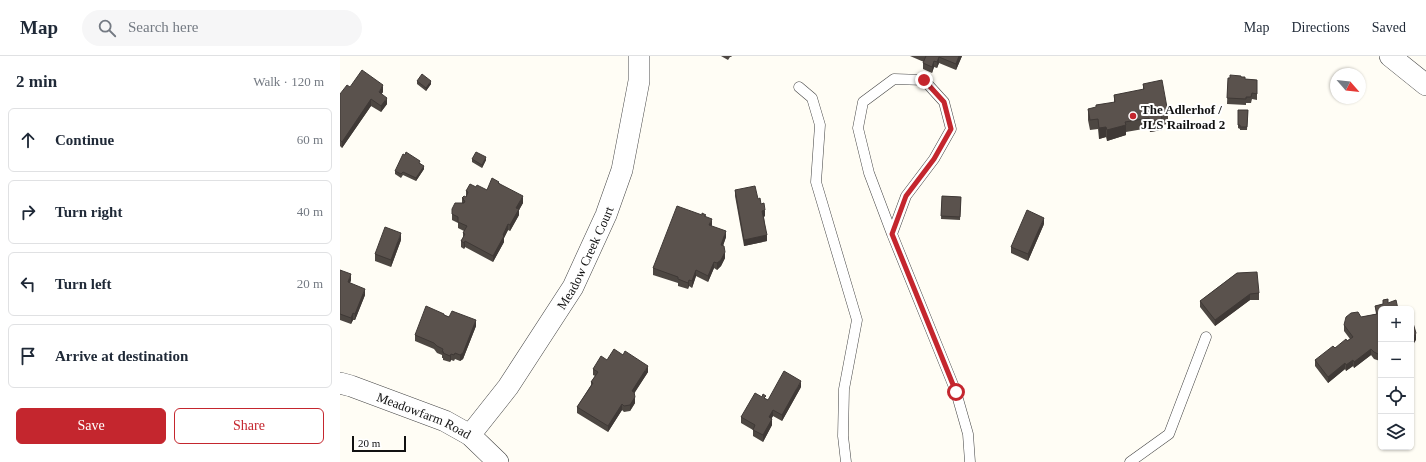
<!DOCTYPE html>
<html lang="en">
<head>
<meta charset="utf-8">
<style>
  :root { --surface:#fff; --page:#f6f6f7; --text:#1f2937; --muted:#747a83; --line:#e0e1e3; --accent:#c4262e }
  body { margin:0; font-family:"Times New Roman",serif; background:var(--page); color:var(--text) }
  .controls { position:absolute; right:12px; bottom:12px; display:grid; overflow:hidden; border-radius:6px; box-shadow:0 1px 3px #0004 }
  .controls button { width:36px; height:36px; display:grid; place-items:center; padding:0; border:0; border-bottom:1px solid var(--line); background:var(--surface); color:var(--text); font:20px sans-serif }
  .compass { position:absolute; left:990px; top:12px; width:36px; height:36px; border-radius:50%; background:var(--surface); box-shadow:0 1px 3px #0004; rotate:118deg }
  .scale { position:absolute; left:12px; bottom:10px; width:54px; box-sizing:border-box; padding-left:4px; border:2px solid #111; border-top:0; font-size:11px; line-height:14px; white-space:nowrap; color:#111; -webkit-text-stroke:3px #fff; paint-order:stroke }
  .stop { position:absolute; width:12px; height:12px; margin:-9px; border:3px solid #c4262e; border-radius:50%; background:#fff }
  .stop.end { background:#c4262e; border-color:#fff; box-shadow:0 1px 4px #0008 }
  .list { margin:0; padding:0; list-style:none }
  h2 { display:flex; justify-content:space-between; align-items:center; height:52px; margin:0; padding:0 16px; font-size:17px }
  h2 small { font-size:13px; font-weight:400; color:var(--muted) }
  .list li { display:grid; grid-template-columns:26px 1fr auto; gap:12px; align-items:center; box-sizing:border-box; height:64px; margin:0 8px 8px; padding:0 8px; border:1px solid var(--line); border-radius:6px }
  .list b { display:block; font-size:15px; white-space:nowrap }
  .list em { font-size:13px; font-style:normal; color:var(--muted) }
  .actions { display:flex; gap:8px; padding:12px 16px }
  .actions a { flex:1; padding:9px 0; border:1px solid var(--accent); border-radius:6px; text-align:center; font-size:14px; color:var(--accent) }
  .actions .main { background:var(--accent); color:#fff }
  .icon { flex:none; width:22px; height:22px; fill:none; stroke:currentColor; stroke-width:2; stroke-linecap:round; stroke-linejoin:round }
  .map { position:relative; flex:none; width:1086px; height:406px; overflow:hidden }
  header { display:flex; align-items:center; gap:24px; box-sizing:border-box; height:56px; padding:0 20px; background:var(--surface); border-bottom:1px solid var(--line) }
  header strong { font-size:19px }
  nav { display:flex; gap:22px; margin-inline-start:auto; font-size:14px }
  .search { width:280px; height:36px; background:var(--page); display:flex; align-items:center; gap:10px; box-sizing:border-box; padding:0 14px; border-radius:22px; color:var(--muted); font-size:15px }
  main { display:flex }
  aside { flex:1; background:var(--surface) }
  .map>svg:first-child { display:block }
</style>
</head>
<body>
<header>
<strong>Map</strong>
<div class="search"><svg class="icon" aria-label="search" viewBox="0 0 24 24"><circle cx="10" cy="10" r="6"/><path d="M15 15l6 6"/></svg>Search here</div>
<nav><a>Map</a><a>Directions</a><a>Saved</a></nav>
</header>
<main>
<aside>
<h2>2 min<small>Walk · 120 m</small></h2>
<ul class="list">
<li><svg class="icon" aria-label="ahead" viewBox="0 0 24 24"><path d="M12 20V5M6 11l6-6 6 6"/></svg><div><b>Continue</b></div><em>60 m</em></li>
<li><svg class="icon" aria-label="right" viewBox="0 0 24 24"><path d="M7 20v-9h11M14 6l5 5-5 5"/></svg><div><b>Turn right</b></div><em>40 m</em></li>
<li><svg class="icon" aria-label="left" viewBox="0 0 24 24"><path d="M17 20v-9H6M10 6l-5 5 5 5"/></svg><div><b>Turn left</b></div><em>20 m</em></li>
<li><svg class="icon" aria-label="arrive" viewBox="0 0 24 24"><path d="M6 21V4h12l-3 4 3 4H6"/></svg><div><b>Arrive at destination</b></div></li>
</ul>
<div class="actions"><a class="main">Save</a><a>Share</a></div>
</aside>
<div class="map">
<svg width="1086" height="406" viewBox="0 0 1086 406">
  <rect width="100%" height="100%" fill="#fffdf5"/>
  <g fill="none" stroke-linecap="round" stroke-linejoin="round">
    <defs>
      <path id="lane" d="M 459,31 L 472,42 L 480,69 L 476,126 L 517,264 L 504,333 L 503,380 L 506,406
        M 552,178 L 566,140 L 594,103 L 611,73 L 604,46 L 584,24 L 554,23 L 523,46 L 518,72 L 529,117 L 552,178 L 616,336 L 628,378 L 630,406
        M 790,406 L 829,378 L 866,281"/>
      <g id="street">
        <path d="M 1050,0 L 1086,29"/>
        <path id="s1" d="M 0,327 L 11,330 L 105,365 L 130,379 L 158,406"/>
        <path id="s2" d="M 130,379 L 168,331 L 233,231 L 266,159 L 282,114 L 299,25 L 299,0"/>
      </g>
    </defs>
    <use href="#lane" stroke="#444" stroke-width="11"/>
    <use href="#street" stroke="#444" stroke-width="22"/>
    <use href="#lane" stroke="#fff" stroke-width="10"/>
    <use href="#street" stroke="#fff" stroke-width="21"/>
  </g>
  <path fill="#4d4742" d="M 381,0 L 392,0 L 391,1 L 390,1 L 388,4 Z
    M 570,0 L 622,0 L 616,14 L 599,7 L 597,12 L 594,11 L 592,17 L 583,13 L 583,7 L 584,6 Z
    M 901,21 L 905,23 L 917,24 L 917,44 L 912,43 L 911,47 L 906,47 L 906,49 L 887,48 L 888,22 Z
    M 77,25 L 91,28 L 86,35 L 77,28 Z
    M 803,28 L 828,57 L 828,68 L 822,69 L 822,74 L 810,76 L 809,72 L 786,76 L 786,79 L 767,85 L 766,81 L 759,83 L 758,73 L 750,74 L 748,64 L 748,53 L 756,52 L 756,49 L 774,47 L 774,39 L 803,34 Z
    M 10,31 L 43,36 L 41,38 L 47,48 L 41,56 L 31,50 L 2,92 L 0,90 L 0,38 Z
    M 898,54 L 908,54 L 907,74 L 900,74 L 900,73 L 898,72 Z
    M 132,103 L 146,104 L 142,112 L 132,106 Z
    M 80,107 L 84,113 L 76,125 L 63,119 L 61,122 L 55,118 L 55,115 Z
    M 159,127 L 183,147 L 179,154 L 179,159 L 170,175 L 168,174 L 164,182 L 164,186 L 153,206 L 125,191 L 124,193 L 121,191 L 121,185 L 123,182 L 123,177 L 124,175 L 118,172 L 118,167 L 112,164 L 112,153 L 122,147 L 122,142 L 126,141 L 126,135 L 136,131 L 147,134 Z
    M 395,134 L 418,143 L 421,148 L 425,160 L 424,161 L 427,185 L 404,190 L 395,140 Z
    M 602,140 L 621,141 L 620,164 L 601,163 Z
    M 366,161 L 372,169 L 371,170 L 386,181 L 383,190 L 385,202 L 381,210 L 377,214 L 374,212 L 368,226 L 356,220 L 352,232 L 349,230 L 348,233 L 338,230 L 338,227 L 313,219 L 313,212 Z
    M 704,168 L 688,205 L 671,197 L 671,191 Z
    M 61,184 L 51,211 L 35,205 L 35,198 Z
    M 0,214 L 11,224 L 10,227 L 25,239 L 15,264 L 13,264 L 11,268 L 0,264 Z
    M 897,217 L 919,237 L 919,244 L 910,244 L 875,270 L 860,251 L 860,245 Z
    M 1048,243 L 1040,305 L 1034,303 L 1031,299 L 1014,312 L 1013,310 L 1006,315 L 1005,313 L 988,327 L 975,310 L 975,304 L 1010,283 L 1004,275 L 1004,269 L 1021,261 L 1036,258 L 1035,250 L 1043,248 L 1043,244 Z
    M 104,259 L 136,270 L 123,303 L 120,305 L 115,303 L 114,305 L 111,304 L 110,306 L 103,304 L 103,302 L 102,302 L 102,299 L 97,297 L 94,293 L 75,285 L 75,279 Z
    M 267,304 L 308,316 L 294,337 L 295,347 L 290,355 L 284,356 L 282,354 L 268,376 L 237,357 L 237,351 L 251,329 L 251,326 L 255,320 L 253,319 L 253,313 Z
    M 461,331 L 442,365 L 433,360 L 431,363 L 432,369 L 423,386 L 413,380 L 413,374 L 401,367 L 401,361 L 422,341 L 428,344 Z"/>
  <path fill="#3f3936" d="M 619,0 L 622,0 L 616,14 L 616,8 Z
    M 599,1 L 599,7 L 597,12 L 597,6 Z
    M 594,5 L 594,11 L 592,17 L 592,11 Z
    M 91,25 L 91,28 L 86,35 L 86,32 Z
    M 43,29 L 43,36 L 39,42 L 39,36 Z
    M 47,42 L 47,48 L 41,56 L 41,50 Z
    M 31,43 L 31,50 L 2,92 L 2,86 Z
    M 822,63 L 822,74 L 810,76 L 810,66 Z
    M 786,69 L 786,79 L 767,85 L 767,74 Z
    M 766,71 L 766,81 L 759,83 L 759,72 Z
    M 146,101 L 146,104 L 142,112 L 142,109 Z
    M 84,110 L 84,113 L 76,125 L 76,122 Z
    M 183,140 L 183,147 L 179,154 L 179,159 L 170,175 L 170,169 L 176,152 Z
    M 425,154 L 425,160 L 422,161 L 422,155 Z
    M 704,162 L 704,168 L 688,205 L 688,198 Z
    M 372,163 L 372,169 L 369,176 L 369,169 Z
    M 168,168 L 168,174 L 164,182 L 164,186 L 153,206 L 153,200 L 163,179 Z
    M 386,175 L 386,181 L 381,195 L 381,189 Z
    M 61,177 L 61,184 L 51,211 L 51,204 Z
    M 427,179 L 427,185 L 404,190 L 404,184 Z
    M 125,185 L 125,191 L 124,193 L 124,187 Z
    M 385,196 L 385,202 L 381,210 L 377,214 L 377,207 Z
    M 374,206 L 374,212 L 368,226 L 368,220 Z
    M 356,214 L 356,220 L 352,232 L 352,225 Z
    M 11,218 L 11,224 L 8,232 L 8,226 Z
    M 349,224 L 349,230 L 348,233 L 348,227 Z
    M 25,233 L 25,239 L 15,264 L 15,258 Z
    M 910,238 L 910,244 L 875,270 L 875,264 Z
    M 13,257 L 13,264 L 11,268 L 11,262 Z
    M 136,264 L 136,270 L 123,303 L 120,305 L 120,299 Z
    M 1076,277 L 1076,284 L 1071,292 L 1071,286 Z
    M 1031,293 L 1031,299 L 1014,312 L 1014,306 Z
    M 111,298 L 111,304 L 110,306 L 110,300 Z
    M 1041,298 L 1041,304 L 1040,305 L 1040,299 Z
    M 1013,304 L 1013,310 L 1006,315 L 1006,309 Z
    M 1005,307 L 1005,313 L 988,327 L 988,321 Z
    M 308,310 L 308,316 L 292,341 L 292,335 Z
    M 461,325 L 461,331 L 442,365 L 442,359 Z
    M 295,341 L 295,347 L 290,355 L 290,349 Z
    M 282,348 L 282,354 L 268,376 L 268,370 Z
    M 433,354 L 433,360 L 429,367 L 429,361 Z
    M 432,363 L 432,369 L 423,386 L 423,379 Z"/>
  <path fill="#5a524d" stroke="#3f3936" d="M 585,0 L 619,0 L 616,8 L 599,1 L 597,6 L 594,5 L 592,11 L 583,7 L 586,0 Z
    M 22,14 L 43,29 L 39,36 L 47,42 L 41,50 L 31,43 L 2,86 L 0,84 L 0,38 L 7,29 L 10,31 Z
    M 82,18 L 91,25 L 86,32 L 77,25 Z
    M 890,19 L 901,20 L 901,21 L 905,21 L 905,23 L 917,24 L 917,38 L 912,37 L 911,41 L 906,41 L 906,43 L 887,42 L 888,22 L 890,22 Z
    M 822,24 L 828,57 L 821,59 L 822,63 L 810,66 L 809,62 L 785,66 L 786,69 L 767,74 L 766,71 L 759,72 L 758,63 L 750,64 L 748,53 L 756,51 L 756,49 L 775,46 L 774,39 L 804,33 L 803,28 Z
    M 898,54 L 908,54 L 907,71 L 900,71 L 900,69 L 898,69 Z
    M 66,96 L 80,105 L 79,107 L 84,110 L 76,122 L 63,116 L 61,118 L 55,115 L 63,98 L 65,99 Z
    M 136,96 L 146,101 L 142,109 L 132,103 Z
    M 152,122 L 159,126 L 158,127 L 183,140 L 176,152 L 179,153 L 170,169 L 168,168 L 163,179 L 164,180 L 153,200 L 125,185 L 124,187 L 121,185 L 125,178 L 123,177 L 127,170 L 118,166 L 118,161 L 112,158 L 112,153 L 115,147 L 124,147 L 125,145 L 123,144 L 124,143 L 122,142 L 124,140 L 126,141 L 128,136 L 126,135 L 130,128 L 136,131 L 137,129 L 147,134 Z
    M 415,130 L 418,143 L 420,142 L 421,148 L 424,147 L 425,154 L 422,155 L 427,179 L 404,184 L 395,134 Z
    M 602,140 L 621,141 L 620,161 L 601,160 Z
    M 337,150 L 362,159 L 362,157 L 366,159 L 364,160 L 372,163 L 369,169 L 386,175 L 381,189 L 384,190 L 385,196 L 381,204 L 377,207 L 374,206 L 368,220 L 356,214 L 352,225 L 349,224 L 348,227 L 338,223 L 338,221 L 313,212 Z
    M 687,154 L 704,162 L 688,198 L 671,191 Z
    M 45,171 L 61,177 L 51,204 L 35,198 Z
    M 0,214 L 11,218 L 8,226 L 25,233 L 15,258 L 13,257 L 11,262 L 0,258 Z
    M 917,216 L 919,237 L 910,238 L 875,264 L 860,245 L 897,217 Z
    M 1048,243 L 1048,247 L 1056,244 L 1058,253 L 1041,253 L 1041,298 L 1040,299 L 1034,296 L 1031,293 L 1014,306 L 1013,304 L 1006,309 L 1005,307 L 988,321 L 975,304 L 993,290 L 995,292 L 1006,283 L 1007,285 L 1013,281 L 1004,269 L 1006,261 L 1011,257 L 1018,256 L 1021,261 L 1037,258 L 1035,250 L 1043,248 L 1043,244 Z
    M 86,250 L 104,258 L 104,259 L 109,261 L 112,255 L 136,264 L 123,297 L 120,299 L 115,297 L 114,299 L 111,298 L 110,300 L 103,297 L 104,296 L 102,296 L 103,293 L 97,290 L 94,287 L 75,279 Z
    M 1071,266 L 1073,267 L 1076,277 L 1071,286 Z
    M 274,293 L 283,299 L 285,295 L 308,310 L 292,335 L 294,336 L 295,341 L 290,349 L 284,350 L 282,348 L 268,370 L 237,351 L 253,327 L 251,326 L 258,316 L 253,313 L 261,300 L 267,304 Z
    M 444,315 L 461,325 L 442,359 L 433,354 L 429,361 L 432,363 L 423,379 L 413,374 L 415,369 L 401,361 L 415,337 L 422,341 L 423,338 L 426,340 L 424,342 L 428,344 Z"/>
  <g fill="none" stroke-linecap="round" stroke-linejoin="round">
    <path stroke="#c4262e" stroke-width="5" d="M 584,24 L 604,46 L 611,73 L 594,103 L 566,140 L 552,178 L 616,336"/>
  </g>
  <circle fill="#c4262e" stroke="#fff" stroke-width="1.5" cx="793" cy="60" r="4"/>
  <g text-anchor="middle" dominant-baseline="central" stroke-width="4" stroke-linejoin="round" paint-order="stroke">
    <g font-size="13" font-weight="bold" fill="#111" stroke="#fff" text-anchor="start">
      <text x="801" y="53">The Adlerhof /<tspan x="801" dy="15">JLS Railroad 2</tspan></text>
    </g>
    <g font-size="13" fill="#111" stroke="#fff">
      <text stroke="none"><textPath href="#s2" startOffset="212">Meadow Creek Court</textPath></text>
      <text stroke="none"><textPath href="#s1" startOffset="90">Meadowfarm Road</textPath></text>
    </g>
  </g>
</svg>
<div class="controls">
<button>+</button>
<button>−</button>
<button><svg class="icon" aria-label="locate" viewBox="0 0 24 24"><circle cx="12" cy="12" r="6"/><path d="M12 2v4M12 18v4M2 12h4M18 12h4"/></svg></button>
<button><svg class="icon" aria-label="layers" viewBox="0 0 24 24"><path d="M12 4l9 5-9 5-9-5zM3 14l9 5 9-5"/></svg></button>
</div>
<svg class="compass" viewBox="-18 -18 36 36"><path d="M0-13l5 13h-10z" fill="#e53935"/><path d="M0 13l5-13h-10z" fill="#747a83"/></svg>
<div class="scale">20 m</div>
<div class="stop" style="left:616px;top:336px"></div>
<div class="stop end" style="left:584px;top:24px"></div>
</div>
</main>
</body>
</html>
